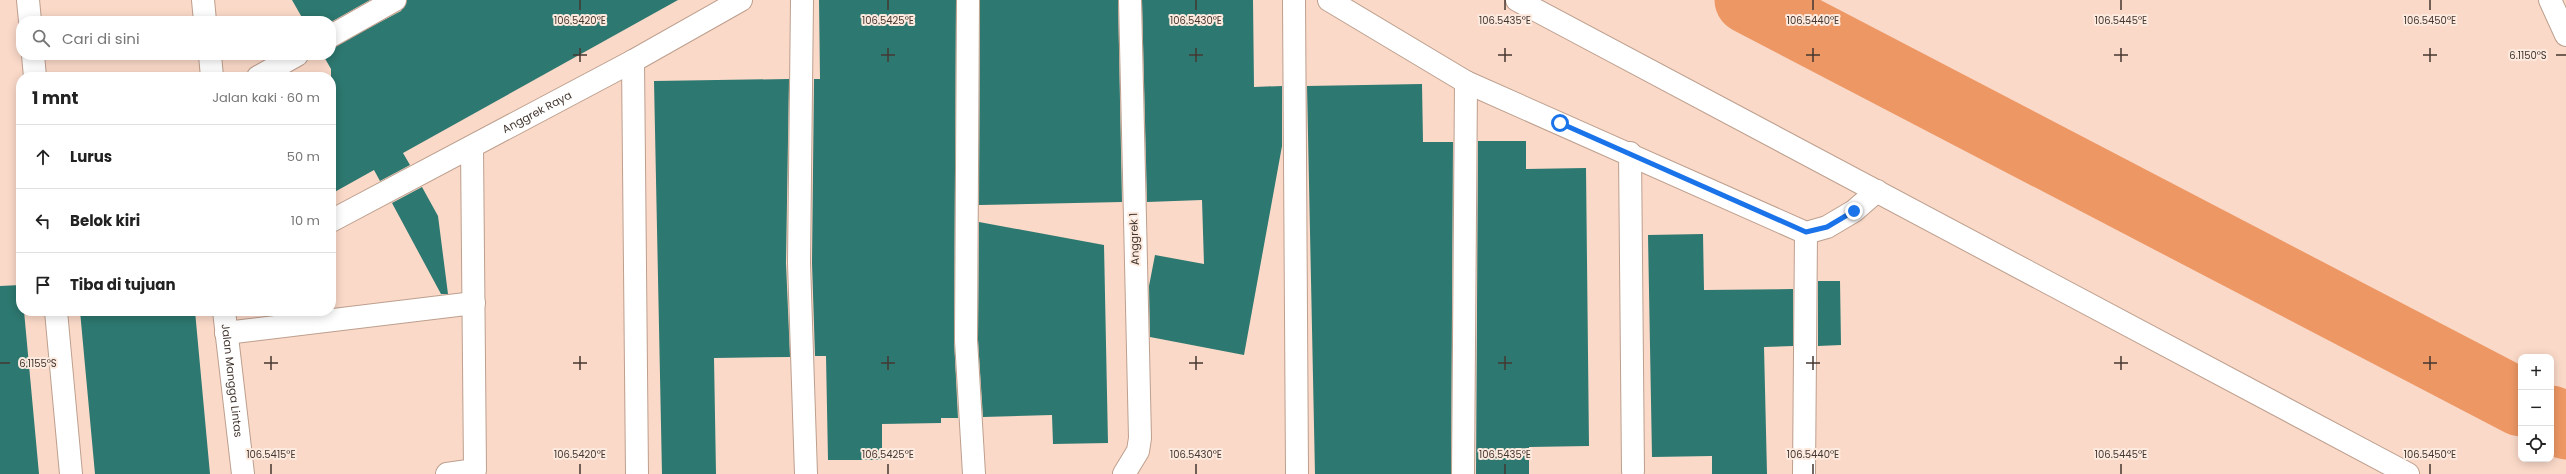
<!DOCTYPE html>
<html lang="id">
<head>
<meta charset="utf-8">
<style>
  :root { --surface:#fff; --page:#f2f2f2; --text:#222; --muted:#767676; --line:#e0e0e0 }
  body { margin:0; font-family:Poppins,sans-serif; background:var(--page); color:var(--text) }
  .controls { position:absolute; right:12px; bottom:12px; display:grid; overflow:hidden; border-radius:8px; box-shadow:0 2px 10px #0003 }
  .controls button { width:36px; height:36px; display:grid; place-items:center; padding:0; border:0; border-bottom:1px solid var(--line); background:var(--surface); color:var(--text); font:20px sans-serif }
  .stop { position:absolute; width:12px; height:12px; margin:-9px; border:3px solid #1a73e8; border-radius:50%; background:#fff }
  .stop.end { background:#1a73e8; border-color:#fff; box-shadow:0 1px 4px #0008 }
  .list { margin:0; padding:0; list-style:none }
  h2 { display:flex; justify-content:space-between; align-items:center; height:52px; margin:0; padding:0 16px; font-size:17px }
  h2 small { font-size:13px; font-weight:400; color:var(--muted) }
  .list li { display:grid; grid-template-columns:26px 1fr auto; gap:12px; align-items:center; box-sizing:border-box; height:64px; padding:0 16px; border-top:1px solid var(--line) }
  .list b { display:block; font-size:15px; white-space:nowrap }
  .list em { font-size:13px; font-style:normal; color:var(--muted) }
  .icon { flex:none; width:22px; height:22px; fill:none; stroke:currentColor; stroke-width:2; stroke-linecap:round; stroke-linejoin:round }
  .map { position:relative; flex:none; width:2566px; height:474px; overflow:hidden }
  .search { position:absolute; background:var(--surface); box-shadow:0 2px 10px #0003; left:16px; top:16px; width:320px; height:44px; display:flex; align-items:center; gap:10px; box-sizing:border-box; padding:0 14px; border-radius:16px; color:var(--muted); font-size:15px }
  .panel { position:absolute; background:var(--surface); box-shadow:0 2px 10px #0003; left:16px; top:72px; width:320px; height:244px; border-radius:16px }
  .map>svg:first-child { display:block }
</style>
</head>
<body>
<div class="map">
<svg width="2566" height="474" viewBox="0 0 2566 474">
  <rect width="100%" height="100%" fill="#fad9c8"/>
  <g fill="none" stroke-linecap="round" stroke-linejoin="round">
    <path stroke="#ed9764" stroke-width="67" d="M 1748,0 L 2521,403
      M 2551,419 L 2566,426"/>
  </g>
  <path fill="#2d7870" d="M 292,0 L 370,0 L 331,22 L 304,21 Z
    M 407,0 L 678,0 L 403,153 L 410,165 L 380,181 L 374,170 L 331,194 L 331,69 L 323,55 L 331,55 L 331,48 L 401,11 Z
    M 819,0 L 956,0 L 954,340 L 958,418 L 941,418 L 941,423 L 882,424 L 882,460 L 828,460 L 826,356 L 815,356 L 812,263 L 814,79 L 820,79 Z
    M 980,0 L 1118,0 L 1122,202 L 979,205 Z
    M 1142,0 L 1253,0 L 1254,87 L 1282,86 L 1282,146 L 1244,355 L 1150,337 L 1149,286 L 1155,255 L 1204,264 L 1202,200 L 1147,202 Z
    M 789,79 L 786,263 L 790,357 L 714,358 L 716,474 L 662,474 L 654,81 Z
    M 1422,84 L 1423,142 L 1453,142 L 1451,474 L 1315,474 L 1307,86 Z
    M 1478,141 L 1526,141 L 1526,169 L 1586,168 L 1589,446 L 1529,447 L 1529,474 L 1476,474 Z
    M 422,187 L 438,216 L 448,294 L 441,294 L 392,203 Z
    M 979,222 L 1104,245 L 1108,443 L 1053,444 L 1052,415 L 983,417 L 978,340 Z
    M 1703,234 L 1704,290 L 1793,289 L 1793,346 L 1764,347 L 1767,474 L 1712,474 L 1712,456 L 1652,457 L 1648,235 Z
    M 1818,281 L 1840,281 L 1841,345 L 1818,346 Z
    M 21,285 L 21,311 L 24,311 L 39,474 L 0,474 L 0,286 Z
    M 80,311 L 195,311 L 210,474 L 95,474 Z"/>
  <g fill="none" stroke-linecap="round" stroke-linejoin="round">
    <defs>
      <g id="street">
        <path d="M 28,0 L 30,21"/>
        <path d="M 203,0 L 205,21"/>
        <path d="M 802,0 L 799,263 L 806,474"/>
        <path d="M 968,0 L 966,340 L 974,474"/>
        <path d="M 1294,0 L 1297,474"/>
        <path d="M 1329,0 L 1466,82"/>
        <path d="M 1517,0 L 2408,474"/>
        <path d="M 2550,0 L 2566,35"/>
        <path d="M 331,36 L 395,0"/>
        <path d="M 33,55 L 35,77"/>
        <path d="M 210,55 L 212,77"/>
        <path d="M 633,61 L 637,474"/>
        <path d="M 258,77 L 297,55"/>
        <path d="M 1630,153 L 1633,471"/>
        <path id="s1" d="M 331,221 L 633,61 L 741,0"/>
        <path d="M 56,311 L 71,474"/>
        <path id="s2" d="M 224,311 L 243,474"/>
        <path d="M 226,333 L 474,303"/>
        <path d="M 447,474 L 475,470 L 472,148"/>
        <path d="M 1124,474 L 1138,451 L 1140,438 L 1130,0"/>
        <path d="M 1463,474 L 1466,82 L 1806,233 L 1827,227 L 1854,211 L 1877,191"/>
        <path d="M 1804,474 L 1806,233"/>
      </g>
    </defs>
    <use href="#street" stroke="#bd9f8e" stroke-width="24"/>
    <use href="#street" stroke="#fff" stroke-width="22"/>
  </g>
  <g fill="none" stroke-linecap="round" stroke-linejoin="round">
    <path stroke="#1a73e8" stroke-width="5" d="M 1560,123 L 1806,232 L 1827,227 L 1854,211"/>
  </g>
  <path fill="none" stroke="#443730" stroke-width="1.5" d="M 580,0 L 580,10M 888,0 L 888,10M 1196,0 L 1196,10M 1505,0 L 1505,10M 1813,0 L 1813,10M 2121,0 L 2121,10M 2430,0 L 2430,10M 580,48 L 580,62M 888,48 L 888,62M 1196,48 L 1196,62M 1505,48 L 1505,62M 1813,48 L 1813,62M 2121,48 L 2121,62M 2430,48 L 2430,62M 573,55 L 587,55M 881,55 L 895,55M 1189,55 L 1203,55M 1498,55 L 1512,55M 1806,55 L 1820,55M 2114,55 L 2128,55M 2423,55 L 2437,55M 2556,55 L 2566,55M 271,356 L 271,370M 580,356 L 580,370M 888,356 L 888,370M 1196,356 L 1196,370M 1505,356 L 1505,370M 1813,356 L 1813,370M 2121,356 L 2121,370M 2430,356 L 2430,370M 0,363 L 10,363M 264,363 L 278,363M 573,363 L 587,363M 881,363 L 895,363M 1189,363 L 1203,363M 1498,363 L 1512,363M 1806,363 L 1820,363M 2114,363 L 2128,363M 2423,363 L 2437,363M 271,464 L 271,474M 580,464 L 580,474M 888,464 L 888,474M 1196,464 L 1196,474M 1505,464 L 1505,474M 1813,464 L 1813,474M 2121,464 L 2121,474M 2430,464 L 2430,474"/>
  <g text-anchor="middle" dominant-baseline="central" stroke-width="4" stroke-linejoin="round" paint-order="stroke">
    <g font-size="11" fill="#443730" stroke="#fdeadf">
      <text stroke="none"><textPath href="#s1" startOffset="233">Anggrek Raya</textPath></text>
      <text transform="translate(1134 239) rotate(-92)">Anggrek 1</text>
      <text stroke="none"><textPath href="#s2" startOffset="70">Jalan Mangga Lintas</textPath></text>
    </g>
  </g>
  <g font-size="10" text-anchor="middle" fill="#443730" stroke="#fdeadf" stroke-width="4" stroke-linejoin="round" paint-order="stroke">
    <text x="580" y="24">106.5420°E</text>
    <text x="888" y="24">106.5425°E</text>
    <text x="1196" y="24">106.5430°E</text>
    <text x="1505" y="24">106.5435°E</text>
    <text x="1813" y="24">106.5440°E</text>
    <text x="2121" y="24">106.5445°E</text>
    <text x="2430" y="24">106.5450°E</text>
    <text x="2528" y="59">6.1150°S</text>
    <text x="38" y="367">6.1155°S</text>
    <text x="271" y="458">106.5415°E</text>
    <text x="580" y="458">106.5420°E</text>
    <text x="888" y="458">106.5425°E</text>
    <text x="1196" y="458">106.5430°E</text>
    <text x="1505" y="458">106.5435°E</text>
    <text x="1813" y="458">106.5440°E</text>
    <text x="2121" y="458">106.5445°E</text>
    <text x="2430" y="458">106.5450°E</text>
  </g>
</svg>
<div class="controls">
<button>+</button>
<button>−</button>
<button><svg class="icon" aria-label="locate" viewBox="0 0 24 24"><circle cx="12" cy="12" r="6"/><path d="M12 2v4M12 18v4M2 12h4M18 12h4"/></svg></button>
</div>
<div class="stop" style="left:1560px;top:123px"></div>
<div class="stop end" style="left:1854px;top:211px"></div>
<div class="search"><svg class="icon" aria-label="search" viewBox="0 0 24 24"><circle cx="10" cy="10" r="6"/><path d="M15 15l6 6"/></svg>Cari di sini</div>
<section class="panel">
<h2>1 mnt<small>Jalan kaki · 60 m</small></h2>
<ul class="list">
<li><svg class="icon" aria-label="ahead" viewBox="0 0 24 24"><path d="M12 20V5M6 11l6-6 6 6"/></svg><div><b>Lurus</b></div><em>50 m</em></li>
<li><svg class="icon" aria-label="left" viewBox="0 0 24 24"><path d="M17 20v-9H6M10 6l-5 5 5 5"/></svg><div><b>Belok kiri</b></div><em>10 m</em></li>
<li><svg class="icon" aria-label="arrive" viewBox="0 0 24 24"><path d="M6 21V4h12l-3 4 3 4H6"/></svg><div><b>Tiba di tujuan</b></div></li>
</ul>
</section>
</div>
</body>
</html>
